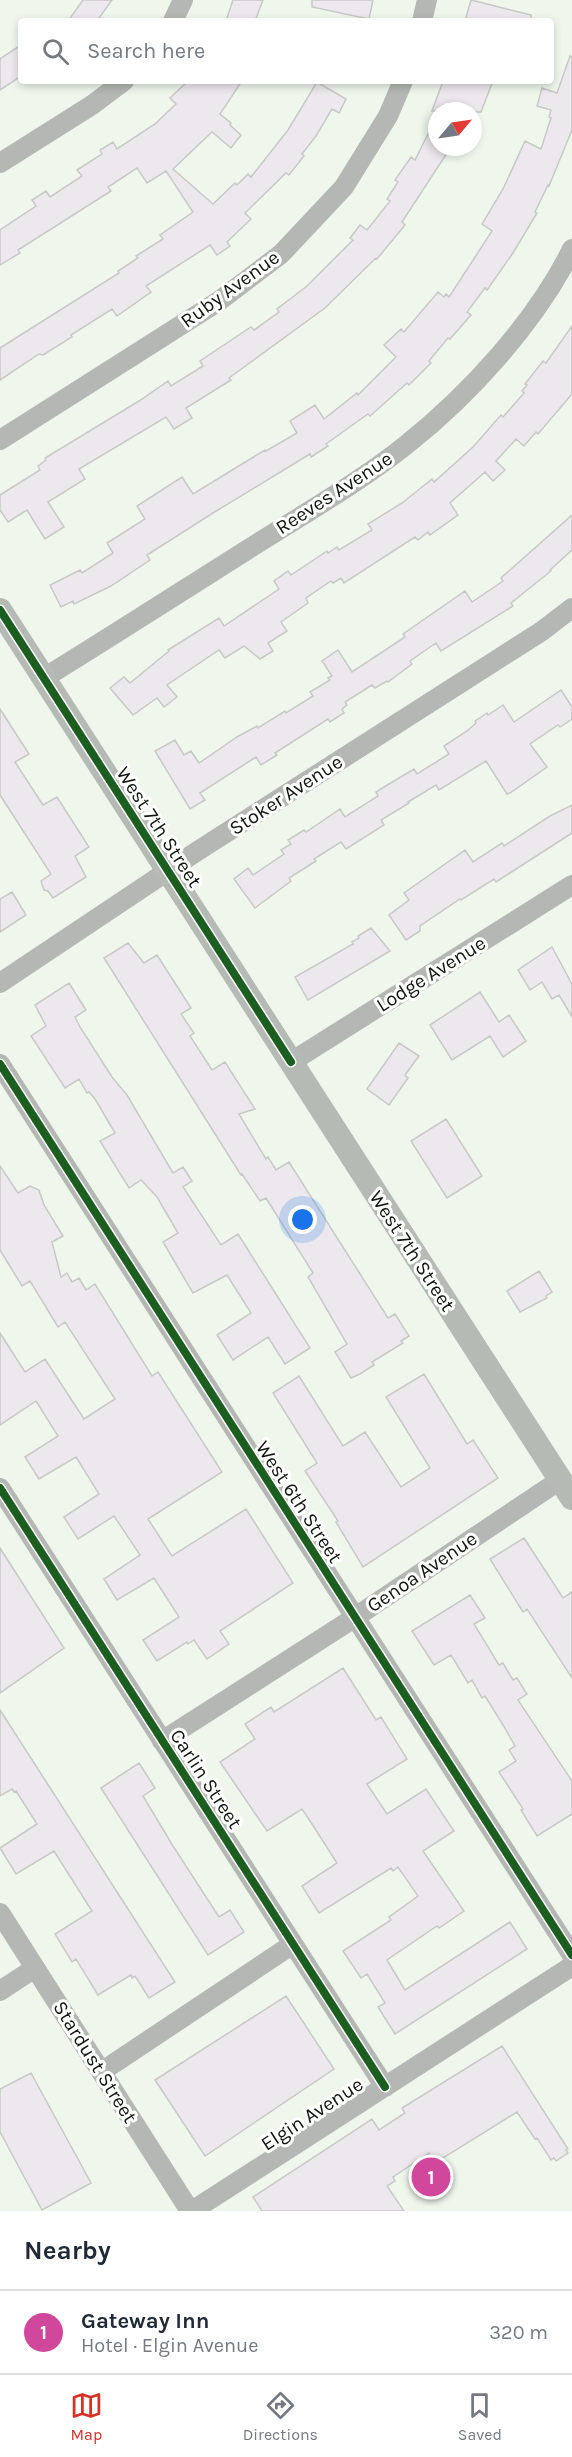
<!DOCTYPE html>
<html lang="en">
<head>
<meta charset="utf-8">
<style>
  :root { --surface:#fff; --page:#f6f6f7; --text:#1f2937; --muted:#747a83; --line:#e0e1e3; --accent:#d93025 }
  body { margin:0; font-family:Karla,sans-serif; background:var(--page); color:var(--text) }
  .compass { position:absolute; left:428px; top:102px; width:54px; height:54px; border-radius:50%; background:var(--surface); box-shadow:0 3px 9px #0003; rotate:61deg }
  .you { position:absolute; left:303px; top:1220px; width:21px; height:21px; margin:-15px; border:4px solid #fff; border-radius:50%; background:#1a73e8; box-shadow:0 0 0 9px #1a73e833 }
  .badge { display:grid; place-items:center; width:39px; height:39px; border-radius:50%; background:var(--accent); color:#fff; font-size:20px; font-weight:700 }
  .pin { position:absolute; translate:-50% -50%; border:3px solid #fff; box-shadow:0 2px 6px #0006 }
  .list { margin:0; padding:0; list-style:none }
  h2 { display:flex; justify-content:space-between; align-items:center; height:78px; margin:0; padding:0 24px; font-size:26px }
  h2 small { font-size:20px; font-weight:400; color:var(--muted) }
  .list li { display:grid; grid-template-columns:39px 1fr auto; gap:18px; align-items:center; box-sizing:border-box; height:84px; padding:0 24px; border-top:2px solid var(--line) }
  .list b { display:block; font-size:22px; white-space:nowrap }
  .list p { margin:0; font-size:20px; white-space:nowrap; color:var(--muted) }
  .list em { font-size:20px; font-style:normal; color:var(--muted) }
  .icon { flex:none; width:33px; height:33px; fill:none; stroke:currentColor; stroke-width:2; stroke-linecap:round; stroke-linejoin:round }
  .map { position:relative; flex:none; width:572px; height:2211px; overflow:hidden }
  .search { position:absolute; background:var(--surface); box-shadow:0 3px 9px #0003; left:18px; right:18px; top:18px; height:66px; display:flex; align-items:center; gap:15px; box-sizing:border-box; padding:0 21px; border-radius:6px; color:var(--muted); font-size:22px }
  .sheet { height:162px; background:var(--surface) }
  nav { display:flex; justify-content:space-around; align-items:center; box-sizing:border-box; height:84px; border-top:2px solid var(--line); background:var(--surface); font-size:16px; color:var(--muted) }
  nav a { display:grid; justify-items:center; gap:3px }
  nav .on { color:var(--accent) }
  .map>svg:first-child { display:block }
</style>
</head>
<body>
<div class="map">
<svg width="572" height="2211" viewBox="0 0 572 2211">
  <rect width="100%" height="100%" fill="#eff7ed"/>
  <path fill="#ece8ed" stroke="#c7c9c7" stroke-width="1.5" d="M 83,0 L 112,0 L 97,21 L 68,21 Z
    M 233,0 L 263,0 L 255,21 L 226,21 Z
    M 312,0 L 373,0 L 369,19 L 312,7 Z
    M 471,0 L 531,15 L 531,21 L 465,21 Z
    M 21,45 L 21,76 L 0,90 L 0,59 Z
    M 570,56 L 572,57 L 572,130 L 549,186 L 548,185 L 535,212 L 537,213 L 513,253 L 487,290 L 485,288 L 467,312 L 471,315 L 450,339 L 448,338 L 429,361 L 431,363 L 409,385 L 407,383 L 370,416 L 368,414 L 326,444 L 328,446 L 311,457 L 310,454 L 213,513 L 147,555 L 150,560 L 111,586 L 74,604 L 73,601 L 61,607 L 50,585 L 80,570 L 82,573 L 113,553 L 107,543 L 145,519 L 137,506 L 182,477 L 193,494 L 265,450 L 266,451 L 297,433 L 290,421 L 315,405 L 324,419 L 357,393 L 358,395 L 396,357 L 384,345 L 401,329 L 404,332 L 438,292 L 444,297 L 446,294 L 449,297 L 492,231 L 482,224 L 503,189 L 525,141 L 541,149 L 551,118 L 549,117 L 551,110 L 537,106 L 542,88 L 557,93 Z
    M 188,81 L 242,81 L 220,114 L 231,123 L 230,125 L 241,135 L 231,148 L 212,132 L 173,169 L 213,204 L 235,183 L 237,185 L 248,174 L 251,177 L 288,130 L 317,82 L 346,99 L 339,113 L 332,109 L 316,136 L 302,154 L 304,156 L 289,175 L 286,173 L 245,213 L 251,219 L 227,242 L 230,246 L 217,255 L 210,245 L 146,286 L 151,292 L 117,316 L 112,309 L 71,335 L 72,337 L 43,355 L 39,354 L 0,380 L 0,348 L 119,273 L 118,271 L 138,258 L 136,256 L 163,239 L 160,235 L 193,212 L 166,171 L 147,183 L 137,168 L 108,187 L 111,191 L 18,250 L 20,253 L 0,265 L 0,230 L 36,206 L 32,200 L 46,191 L 50,197 L 82,176 L 77,170 L 102,154 L 100,150 L 113,142 L 117,149 L 155,124 L 176,104 L 170,98 Z
    M 443,81 L 493,81 L 481,112 L 432,111 Z
    M 437,116 L 437,147 L 451,147 L 402,222 L 405,225 L 377,259 L 376,258 L 325,308 L 229,378 L 231,380 L 186,408 L 192,418 L 174,429 L 166,417 L 79,469 L 85,479 L 48,502 L 64,527 L 45,539 L 27,510 L 8,522 L 0,510 L 0,495 L 40,470 L 38,466 L 46,460 L 45,458 L 139,401 L 168,381 L 171,386 L 203,366 L 200,361 L 251,327 L 254,330 L 279,312 L 277,309 L 307,286 L 353,240 L 350,238 L 360,225 L 367,230 L 390,201 L 387,199 L 398,182 L 395,180 L 411,157 L 415,160 Z
    M 572,326 L 572,394 L 538,434 L 536,432 L 524,446 L 516,439 L 496,461 L 505,470 L 493,481 L 485,472 L 450,503 L 458,515 L 430,535 L 428,532 L 418,540 L 415,537 L 344,583 L 341,578 L 333,583 L 331,581 L 306,598 L 308,603 L 281,622 L 287,631 L 268,643 L 273,651 L 260,659 L 244,646 L 225,658 L 219,650 L 167,685 L 177,697 L 164,707 L 157,698 L 133,715 L 110,688 L 124,677 L 130,683 L 169,651 L 168,650 L 219,618 L 224,626 L 279,589 L 274,581 L 288,571 L 291,575 L 327,551 L 328,553 L 337,547 L 339,550 L 372,530 L 368,524 L 402,503 L 432,479 L 434,482 L 473,447 L 501,415 L 503,417 L 524,393 L 522,391 L 527,385 L 525,384 L 543,361 L 546,363 Z
    M 572,515 L 572,550 L 550,570 L 551,571 L 511,603 L 513,606 L 441,651 L 436,643 L 410,661 L 412,664 L 388,682 L 387,681 L 375,688 L 372,685 L 345,702 L 347,705 L 342,709 L 344,713 L 330,722 L 328,719 L 275,753 L 277,755 L 261,765 L 256,757 L 200,793 L 205,800 L 190,809 L 155,751 L 175,740 L 184,755 L 191,751 L 199,763 L 237,737 L 257,726 L 258,728 L 285,711 L 286,713 L 313,696 L 310,692 L 330,680 L 328,678 L 332,676 L 322,661 L 338,650 L 352,672 L 405,637 L 403,634 L 465,591 L 472,602 L 503,581 L 501,578 Z
    M 561,690 L 572,707 L 572,719 L 560,727 L 558,725 L 530,744 L 547,767 L 510,793 L 507,794 L 486,761 L 439,790 L 436,785 L 408,802 L 409,803 L 381,820 L 384,825 L 346,849 L 341,842 L 314,859 L 316,861 L 289,878 L 291,881 L 255,908 L 234,879 L 248,868 L 253,875 L 284,854 L 281,850 L 291,844 L 288,840 L 304,830 L 306,832 L 340,809 L 345,817 L 378,796 L 376,792 L 384,787 L 414,769 L 417,774 L 449,754 L 444,746 L 467,731 L 476,723 L 475,721 L 487,713 L 488,715 L 503,705 L 514,722 Z
    M 0,709 L 29,754 L 15,762 L 43,805 L 57,797 L 89,847 L 75,856 L 86,877 L 53,898 L 48,891 L 44,890 L 41,881 L 51,874 L 0,795 Z
    M 572,805 L 572,833 L 496,882 L 494,879 L 461,900 L 460,899 L 420,926 L 420,931 L 406,940 L 389,915 L 409,900 L 404,893 L 465,850 L 473,862 L 502,843 L 504,846 L 550,816 Z
    M 12,892 L 26,915 L 0,932 L 0,899 Z
    M 371,928 L 390,951 L 308,1000 L 295,977 L 353,944 L 352,942 L 359,938 L 358,936 Z
    M 128,943 L 144,963 L 157,955 L 191,1008 L 181,1014 L 194,1033 L 190,1036 L 212,1070 L 225,1062 L 255,1109 L 239,1114 L 266,1159 L 268,1157 L 276,1170 L 289,1162 L 388,1318 L 395,1314 L 409,1336 L 401,1341 L 403,1343 L 372,1362 L 374,1365 L 360,1374 L 351,1378 L 335,1352 L 347,1344 L 308,1277 L 313,1273 L 266,1198 L 260,1201 L 242,1174 L 241,1175 L 104,958 Z
    M 552,947 L 572,984 L 572,1017 L 559,995 L 552,999 L 542,982 L 530,990 L 518,970 Z
    M 69,983 L 86,1010 L 75,1017 L 80,1027 L 112,1077 L 127,1095 L 173,1173 L 183,1167 L 192,1181 L 183,1187 L 221,1245 L 238,1234 L 310,1348 L 285,1364 L 268,1337 L 233,1360 L 217,1335 L 251,1313 L 227,1275 L 193,1293 L 163,1242 L 178,1233 L 157,1197 L 141,1180 L 129,1188 L 100,1141 L 115,1133 L 95,1099 L 89,1092 L 87,1093 L 79,1079 L 65,1088 L 31,1036 L 46,1026 L 35,1005 Z
    M 480,992 L 499,1022 L 509,1015 L 526,1041 L 503,1057 L 490,1036 L 452,1060 L 430,1025 Z
    M 399,1043 L 419,1056 L 405,1075 L 408,1078 L 389,1105 L 367,1089 Z
    M 446,1119 L 482,1176 L 447,1198 L 411,1141 Z
    M 0,1166 L 18,1193 L 30,1186 L 39,1190 L 44,1205 L 63,1236 L 52,1242 L 61,1277 L 67,1273 L 72,1282 L 79,1278 L 86,1290 L 95,1284 L 152,1376 L 158,1372 L 222,1472 L 148,1519 L 172,1556 L 246,1509 L 293,1583 L 220,1631 L 229,1644 L 207,1659 L 194,1640 L 188,1644 L 187,1642 L 157,1661 L 143,1640 L 179,1617 L 154,1578 L 117,1600 L 104,1579 L 140,1555 L 114,1516 L 78,1539 L 64,1517 L 99,1494 L 76,1457 L 39,1479 L 25,1457 L 58,1436 L 36,1401 L 0,1425 L 0,1333 L 25,1372 L 45,1359 L 84,1419 L 115,1399 L 65,1322 L 58,1327 L 30,1281 L 22,1286 L 0,1250 Z
    M 539,1271 L 552,1292 L 546,1296 L 547,1298 L 520,1312 L 507,1291 Z
    M 424,1374 L 467,1444 L 473,1440 L 498,1478 L 363,1567 L 336,1522 L 338,1521 L 305,1471 L 317,1463 L 273,1393 L 299,1376 L 343,1446 L 365,1432 L 401,1487 L 430,1468 L 386,1397 Z
    M 524,1538 L 563,1598 L 572,1592 L 572,1678 L 527,1609 L 523,1612 L 490,1559 Z
    M 0,1548 L 64,1648 L 0,1693 Z
    M 470,1595 L 485,1618 L 474,1624 L 499,1665 L 503,1663 L 513,1680 L 517,1678 L 527,1694 L 518,1700 L 572,1781 L 572,1814 L 537,1836 L 521,1810 L 523,1809 L 499,1772 L 516,1761 L 509,1750 L 515,1746 L 503,1725 L 485,1696 L 482,1698 L 472,1680 L 468,1683 L 451,1655 L 434,1665 L 412,1631 Z
    M 343,1668 L 376,1720 L 381,1717 L 407,1759 L 367,1784 L 387,1814 L 426,1789 L 454,1831 L 423,1851 L 464,1911 L 439,1928 L 437,1926 L 387,1960 L 405,1990 L 510,1922 L 527,1949 L 395,2034 L 378,2007 L 385,2003 L 367,1974 L 361,1978 L 343,1951 L 391,1920 L 389,1917 L 418,1896 L 398,1867 L 393,1871 L 391,1868 L 319,1913 L 302,1886 L 337,1863 L 312,1824 L 302,1809 L 267,1831 L 220,1762 L 255,1739 L 245,1724 L 271,1707 L 274,1712 Z
    M 0,1710 L 175,1982 L 149,1998 L 135,1976 L 132,1978 L 131,1975 L 98,1995 L 76,1959 L 72,1962 L 55,1934 L 92,1911 L 54,1851 L 16,1874 L 0,1848 L 37,1824 L 16,1791 L 14,1792 L 12,1789 L 0,1796 Z
    M 139,1763 L 155,1788 L 143,1796 L 173,1846 L 219,1917 L 230,1910 L 244,1932 L 208,1955 L 101,1788 Z
    M 286,1996 L 334,2069 L 205,2156 L 155,2080 Z
    M 502,2046 L 568,2149 L 566,2150 L 568,2153 L 556,2161 L 554,2158 L 551,2160 L 537,2138 L 535,2139 L 517,2112 L 435,2163 L 429,2153 L 393,2177 L 395,2181 L 387,2186 L 404,2211 L 262,2211 L 253,2197 L 372,2119 L 379,2130 L 405,2113 L 402,2108 Z
    M 31,2073 L 91,2183 L 42,2210 L 0,2132 L 0,2089 Z"/>
  <g fill="none" stroke-linecap="round" stroke-linejoin="round">
    <path stroke="#b4b7b3" stroke-width="20" d="M 173,21 L 183,0
      M 422,21 L 427,0
      M 0,163 L 92,105 L 124,81
      M 0,440 L 219,301 L 281,254 L 344,187 L 388,116 L 403,81
      M 44,678 C 112,636 179,593 247,550 C 300,516 356,485 406,445 C 469,395 536,322 572,249
      M 0,983 L 196,852 L 542,631 L 572,608
      M 291,1062 L 572,885
      M 0,1064 L 572,1955
      M 0,1488 L 385,2087
      M 162,1741 L 354,1618 L 560,1480
      M 0,1913 L 190,2211
      M 0,1991 L 35,1968
      M 101,2072 L 293,1944
      M 192,2211 L 572,1966"/>
    <path stroke="#b5bab4" stroke-width="24" d="M 0,610 L 572,1498"/>
    <defs>
      <path id="cycleway" d="M 0,610 L 291,1062
        M 0,1064 L 572,1955
        M 0,1488 L 385,2087"/>
    </defs>
    <use href="#cycleway" stroke="#fff" stroke-width="11"/>
    <use href="#cycleway" stroke="#1b5e20" stroke-width="8"/>
  </g>
  <g text-anchor="middle" dominant-baseline="central" stroke-width="6" stroke-linejoin="round" paint-order="stroke">
    <g font-size="20" fill="#10150f" stroke="#fff">
      <text transform="translate(230 289) rotate(-36)">Ruby Avenue</text>
      <text transform="translate(334 493) rotate(-33)">Reeves Avenue</text>
      <text transform="translate(286 795) rotate(-33)">Stoker Avenue</text>
      <text transform="translate(159 827) rotate(57)">West 7th Street</text>
      <text transform="translate(431 974) rotate(-32)">Lodge Avenue</text>
      <text transform="translate(412 1251) rotate(57)">West 7th Street</text>
      <text transform="translate(299 1502) rotate(57)">West 6th Street</text>
      <text transform="translate(422 1572) rotate(-34)">Genoa Avenue</text>
      <text transform="translate(206 1779) rotate(57)">Carlin Street</text>
      <text transform="translate(95 2062) rotate(58)">Stardust Street</text>
      <text transform="translate(312 2114) rotate(-33)">Elgin Avenue</text>
    </g>
  </g>
</svg>
<svg class="compass" viewBox="-18 -18 36 36"><path d="M0-13l5 13h-10z" fill="#e53935"/><path d="M0 13l5-13h-10z" fill="#747a83"/></svg>
<div class="you"></div>
<div class="pin badge" style="left:431px;top:2177px;background:#d1479c">1</div>
<div class="search"><svg class="icon" aria-label="search" viewBox="0 0 24 24"><circle cx="10" cy="10" r="6"/><path d="M15 15l6 6"/></svg>Search here</div>
</div>
<section class="sheet">
<h2>Nearby<small></small></h2>
<ul class="list">
<li><span class="badge" style="background:#d1479c">1</span><div><b>Gateway Inn</b><p>Hotel · Elgin Avenue</p></div><em>320 m</em></li>
</ul>
</section>
<nav>
<a class="on"><svg class="icon" aria-label="map" viewBox="0 0 24 24"><path d="M3 6l6-2 6 2 6-2v14l-6 2-6-2-6 2zM9 4v14M15 6v14"/></svg>Map</a>
<a><svg class="icon" aria-label="directions" viewBox="0 0 24 24"><path d="M12 3l9 9-9 9-9-9zM9 14v-3h6M13 9l2 2-2 2"/></svg>Directions</a>
<a><svg class="icon" aria-label="saved" viewBox="0 0 24 24"><path d="M7 4h10v16l-5-4-5 4z"/></svg>Saved</a>
</nav>
</body>
</html>
